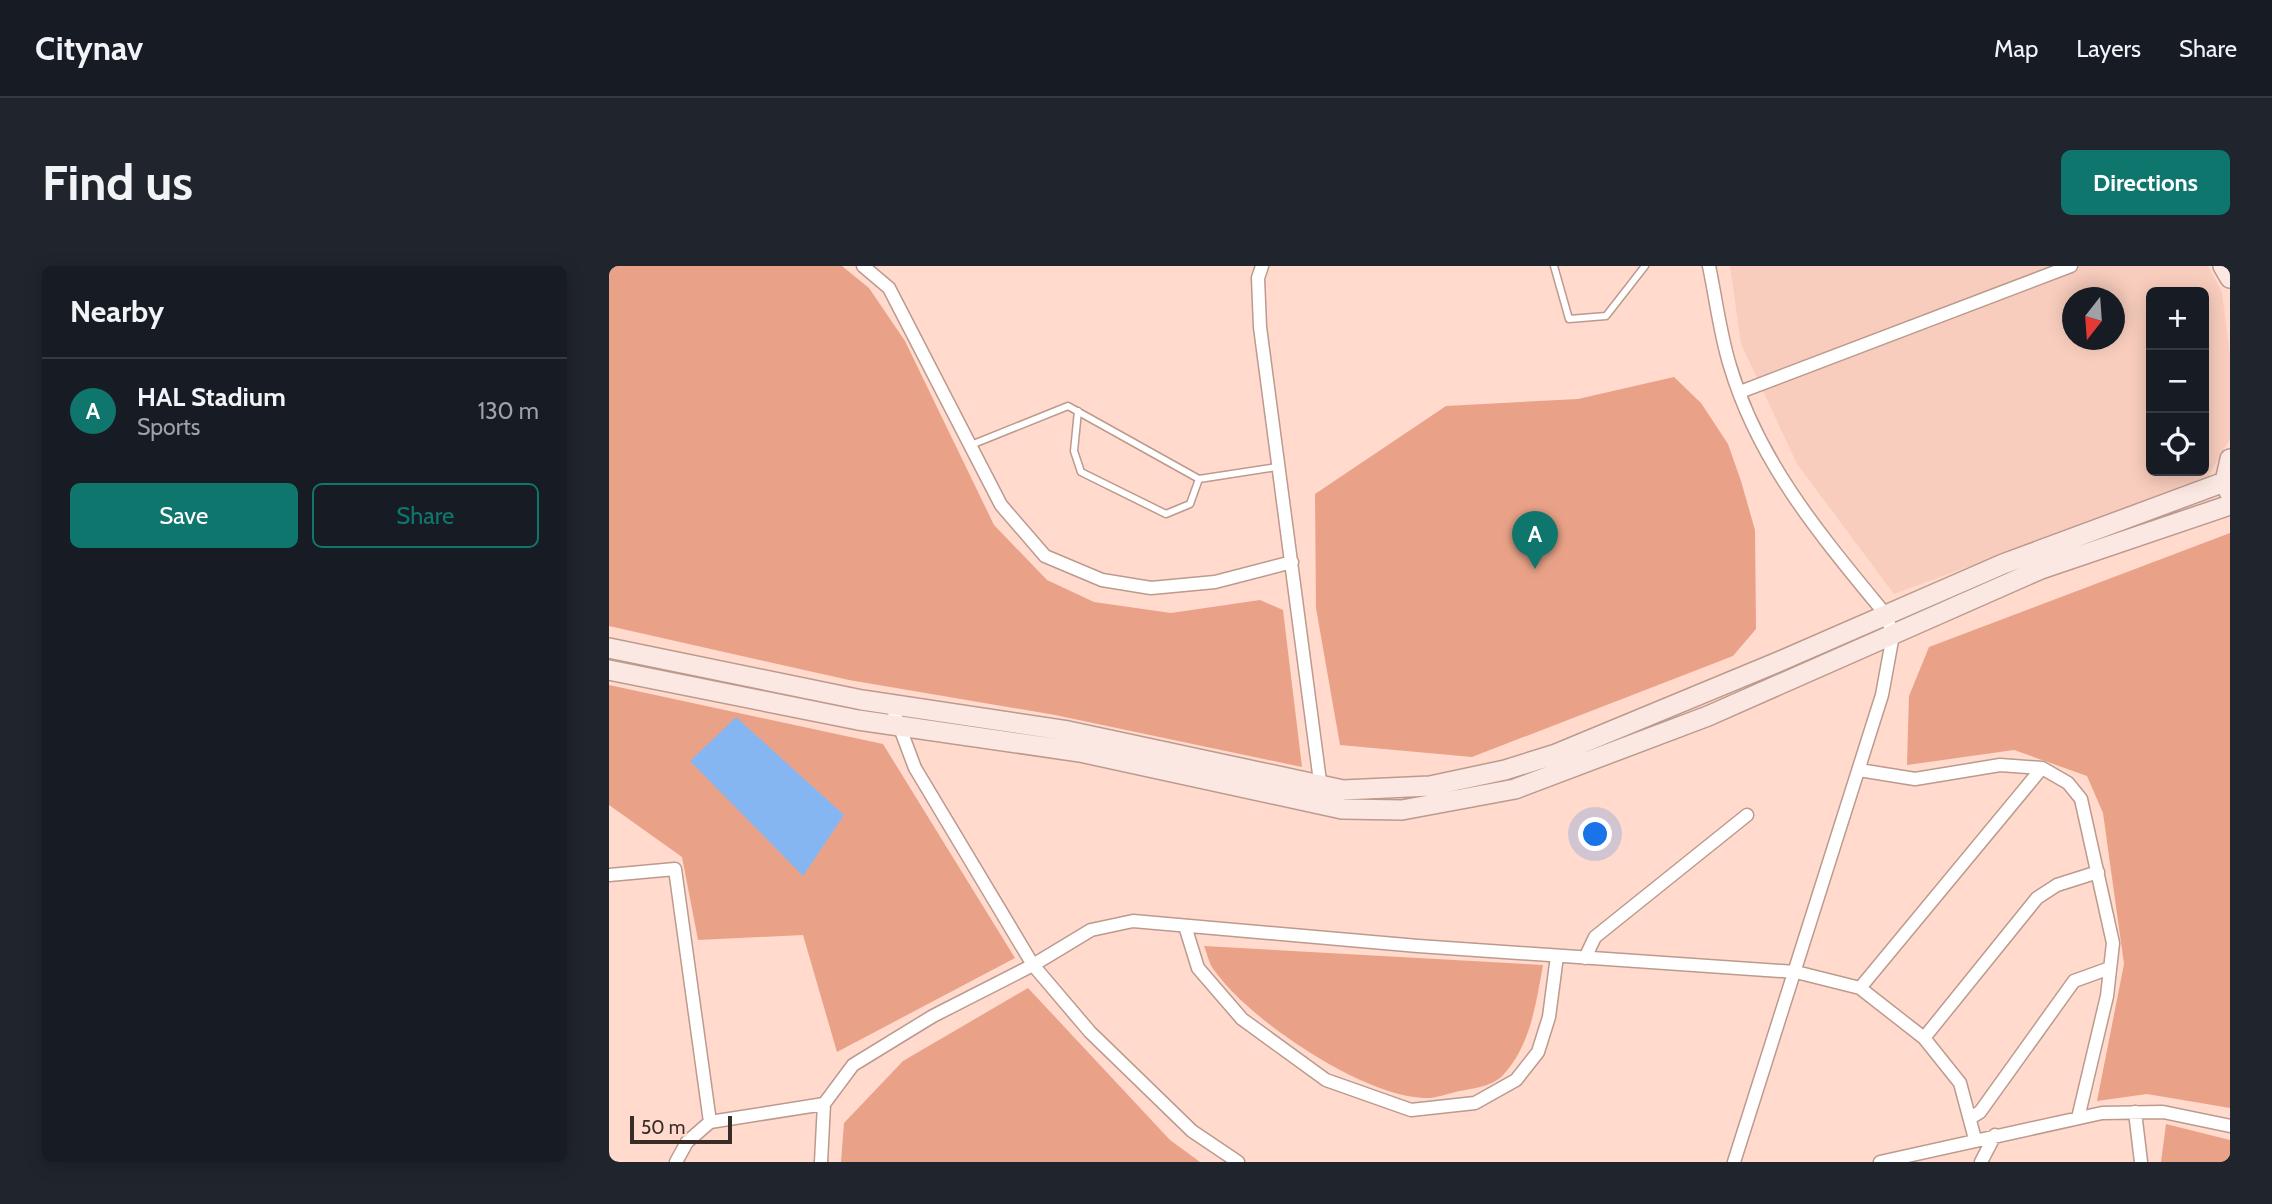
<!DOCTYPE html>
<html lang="en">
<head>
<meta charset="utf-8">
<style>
  :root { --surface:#171b24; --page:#20242c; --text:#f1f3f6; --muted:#9ea1a6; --line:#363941; --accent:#0f766e }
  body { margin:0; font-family:Cabin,sans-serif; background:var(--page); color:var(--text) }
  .controls { position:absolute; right:21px; top:21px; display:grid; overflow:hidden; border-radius:10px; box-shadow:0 4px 18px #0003 }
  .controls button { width:63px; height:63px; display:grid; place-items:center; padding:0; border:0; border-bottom:2px solid var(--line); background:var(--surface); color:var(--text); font:35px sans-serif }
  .compass { position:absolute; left:1453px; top:21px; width:63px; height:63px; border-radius:50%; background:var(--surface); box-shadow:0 4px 18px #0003; rotate:197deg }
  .scale { position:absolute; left:21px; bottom:18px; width:102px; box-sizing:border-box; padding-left:7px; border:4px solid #392b26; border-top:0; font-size:19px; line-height:24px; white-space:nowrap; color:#392b26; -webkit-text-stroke:5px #ffdacd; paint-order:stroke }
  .you { position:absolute; left:987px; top:569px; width:24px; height:24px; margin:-18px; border:5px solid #fff; border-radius:50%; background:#1a73e8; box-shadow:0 0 0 10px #1a73e833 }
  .badge { display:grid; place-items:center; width:46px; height:46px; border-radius:50%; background:var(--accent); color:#fff; font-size:23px; font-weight:700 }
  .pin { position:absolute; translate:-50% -58px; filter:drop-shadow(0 2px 4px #0008) }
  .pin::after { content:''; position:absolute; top:37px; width:24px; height:21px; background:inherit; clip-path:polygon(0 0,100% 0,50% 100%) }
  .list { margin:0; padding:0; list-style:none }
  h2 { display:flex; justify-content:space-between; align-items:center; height:91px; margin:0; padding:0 28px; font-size:30px }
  h2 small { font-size:23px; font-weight:400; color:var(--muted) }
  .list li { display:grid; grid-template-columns:46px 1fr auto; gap:21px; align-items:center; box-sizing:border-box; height:105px; padding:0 28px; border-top:2px solid var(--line) }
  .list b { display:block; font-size:26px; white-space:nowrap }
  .list p { margin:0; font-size:23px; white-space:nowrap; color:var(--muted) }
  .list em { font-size:23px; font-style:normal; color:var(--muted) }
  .actions { display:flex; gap:14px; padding:21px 28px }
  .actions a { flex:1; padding:16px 0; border:2px solid var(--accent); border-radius:10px; text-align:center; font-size:24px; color:var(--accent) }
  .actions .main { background:var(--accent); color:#fff }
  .icon { flex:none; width:38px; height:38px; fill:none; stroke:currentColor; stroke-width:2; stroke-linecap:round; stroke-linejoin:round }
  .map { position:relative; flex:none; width:1621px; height:896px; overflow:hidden; border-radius:10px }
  header { display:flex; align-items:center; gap:42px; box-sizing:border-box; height:98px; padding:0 35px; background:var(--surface); border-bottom:2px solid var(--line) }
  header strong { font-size:33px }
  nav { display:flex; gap:38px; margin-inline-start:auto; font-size:24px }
  .intro { display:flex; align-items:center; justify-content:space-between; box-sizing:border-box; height:168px; padding:0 42px }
  h1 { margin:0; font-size:49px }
  .button { padding:18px 32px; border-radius:10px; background:var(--accent); color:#fff; font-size:24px; font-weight:700 }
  main { display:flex; gap:42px; padding:0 42px }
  aside { flex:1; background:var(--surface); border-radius:10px; box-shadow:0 4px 18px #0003 }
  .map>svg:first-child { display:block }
</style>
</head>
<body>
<header>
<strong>Citynav</strong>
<nav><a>Map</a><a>Layers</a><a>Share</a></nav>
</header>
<div class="intro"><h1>Find us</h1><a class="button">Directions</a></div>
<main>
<aside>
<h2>Nearby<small></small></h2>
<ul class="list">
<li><span class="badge">A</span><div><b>HAL Stadium</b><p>Sports</p></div><em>130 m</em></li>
</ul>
<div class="actions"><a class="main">Save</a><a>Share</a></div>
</aside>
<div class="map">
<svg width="1621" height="896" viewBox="0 0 1621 896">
  <rect width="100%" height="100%" fill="#ffdacd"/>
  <path fill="#f8cdbd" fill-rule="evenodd" d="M 1121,0 L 1599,0 L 1613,26 L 1621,88 L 1621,173 L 1597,214 L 1285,328 L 1188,198 L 1132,78 ZM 1542,26 L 1595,26 L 1595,205 L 1542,205 ZM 1464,32 L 1506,32 L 1506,74 L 1464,74 Z"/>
  <path fill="#e9a288" d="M 0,0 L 233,0 L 260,22 L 296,75 L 385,259 L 438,314 L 485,336 L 562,347 L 651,334 L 674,344 L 693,501 L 446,449 L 240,414 L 0,360 Z
    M 1065,111 L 1092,137 L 1119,178 L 1132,215 L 1146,264 L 1147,363 L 1124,390 L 863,491 L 731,479 L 707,342 L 706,228 L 837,140 L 969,133 Z
    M 1621,267 L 1621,842 L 1538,828 L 1488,835 L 1515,698 L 1494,547 L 1478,510 L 1405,484 L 1298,499 L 1300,430 L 1320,381 Z
    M 0,419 L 274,478 L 406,692 L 228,786 L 194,669 L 89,674 L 73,591 L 0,539 Z
    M 595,680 L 934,699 C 927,737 922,778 895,808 C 885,820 866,822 851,825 C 840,827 826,833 815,832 C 753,830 640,754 605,704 C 600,698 598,687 595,680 Z
    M 419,722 L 561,874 L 591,896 L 232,896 L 235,857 L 294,795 Z
    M 1557,858 L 1621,874 L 1621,896 L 1552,896 Z"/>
  <path fill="#86b6f2" d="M 127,451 L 235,549 L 194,610 L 81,495 Z"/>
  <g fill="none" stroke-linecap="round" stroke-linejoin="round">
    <defs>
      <path id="lane" d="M 945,0 L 960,53 L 997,50 L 1036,0
        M 469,145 L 465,185 L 472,206 L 557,248 L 581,238 L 590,213
        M 362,179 L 459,140 L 590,213 L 668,201"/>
      <path id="street" d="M 254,0 L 280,22 L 392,239 L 436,290 L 493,314 L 542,322 L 606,316 L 683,296
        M 653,0 L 649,12 L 651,61 L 712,523
        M 1100,0 C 1107,33 1111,68 1121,100 C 1150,198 1214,272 1277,349 L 1284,369 L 1273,429 L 1125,896
        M 1131,126 L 1462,0
        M 282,438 L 306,502 L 424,699 L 481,766 L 583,865 L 629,896
        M 1250,504 L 1306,513 L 1391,499 L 1433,502 L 1459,517 L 1472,533 L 1504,677 L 1498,730 L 1469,852
        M 0,609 L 66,603 L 101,856
        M 576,660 L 589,702 L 633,753 L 717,814 L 802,844 L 866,837 L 907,814 L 929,786 L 940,751 L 948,690
        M 976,692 L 986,671 L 1138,549
        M 1251,722 L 1433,502
        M 1315,772 L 1428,632 L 1448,619 L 1489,606
        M 1526,846 L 1532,896
        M 1361,852 L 1371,846 L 1465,715 L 1501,702
        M 67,896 L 78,876 L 101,856 L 215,838
        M 212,896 L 215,838 L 244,799 L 324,750 L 424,699 L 482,664 L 524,655 L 809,680 L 1187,706 L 1251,722 L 1315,772 L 1351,817 L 1366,873
        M 1271,896 L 1493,847 L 1554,846 L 1621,860
        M 1372,896 L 1386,869"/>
      <path id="secondary" d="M 1614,0 L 1621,12
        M 1620,226 L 1617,211 L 1621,193
        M 0,382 L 253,434 L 459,465 L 734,524 L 821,520 L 896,504 L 947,488 L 1169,396 L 1394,298 L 1618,215
        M 0,404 L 249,454 L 471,486 L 733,543 L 793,544 L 906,523 L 1099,450 L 1432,303 L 1621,239"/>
    </defs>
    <use href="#lane" stroke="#bc9a8e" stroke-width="9"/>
    <use href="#street" stroke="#bc9a8e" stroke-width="15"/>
    <use href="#secondary" stroke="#bc9a8e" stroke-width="22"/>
    <use href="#lane" stroke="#fff" stroke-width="6"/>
    <use href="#street" stroke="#fff" stroke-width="12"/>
    <use href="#secondary" stroke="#fce8e2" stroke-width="19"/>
  </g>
</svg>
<div class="controls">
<button>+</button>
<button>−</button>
<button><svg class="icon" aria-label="locate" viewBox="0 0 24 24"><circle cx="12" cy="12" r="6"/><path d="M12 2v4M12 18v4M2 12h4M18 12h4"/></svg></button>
</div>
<svg class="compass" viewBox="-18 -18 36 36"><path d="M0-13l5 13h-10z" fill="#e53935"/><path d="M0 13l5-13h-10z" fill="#9ea1a6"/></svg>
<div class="scale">50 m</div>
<div class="you"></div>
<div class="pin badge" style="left:926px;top:303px">A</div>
</div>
</main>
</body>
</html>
